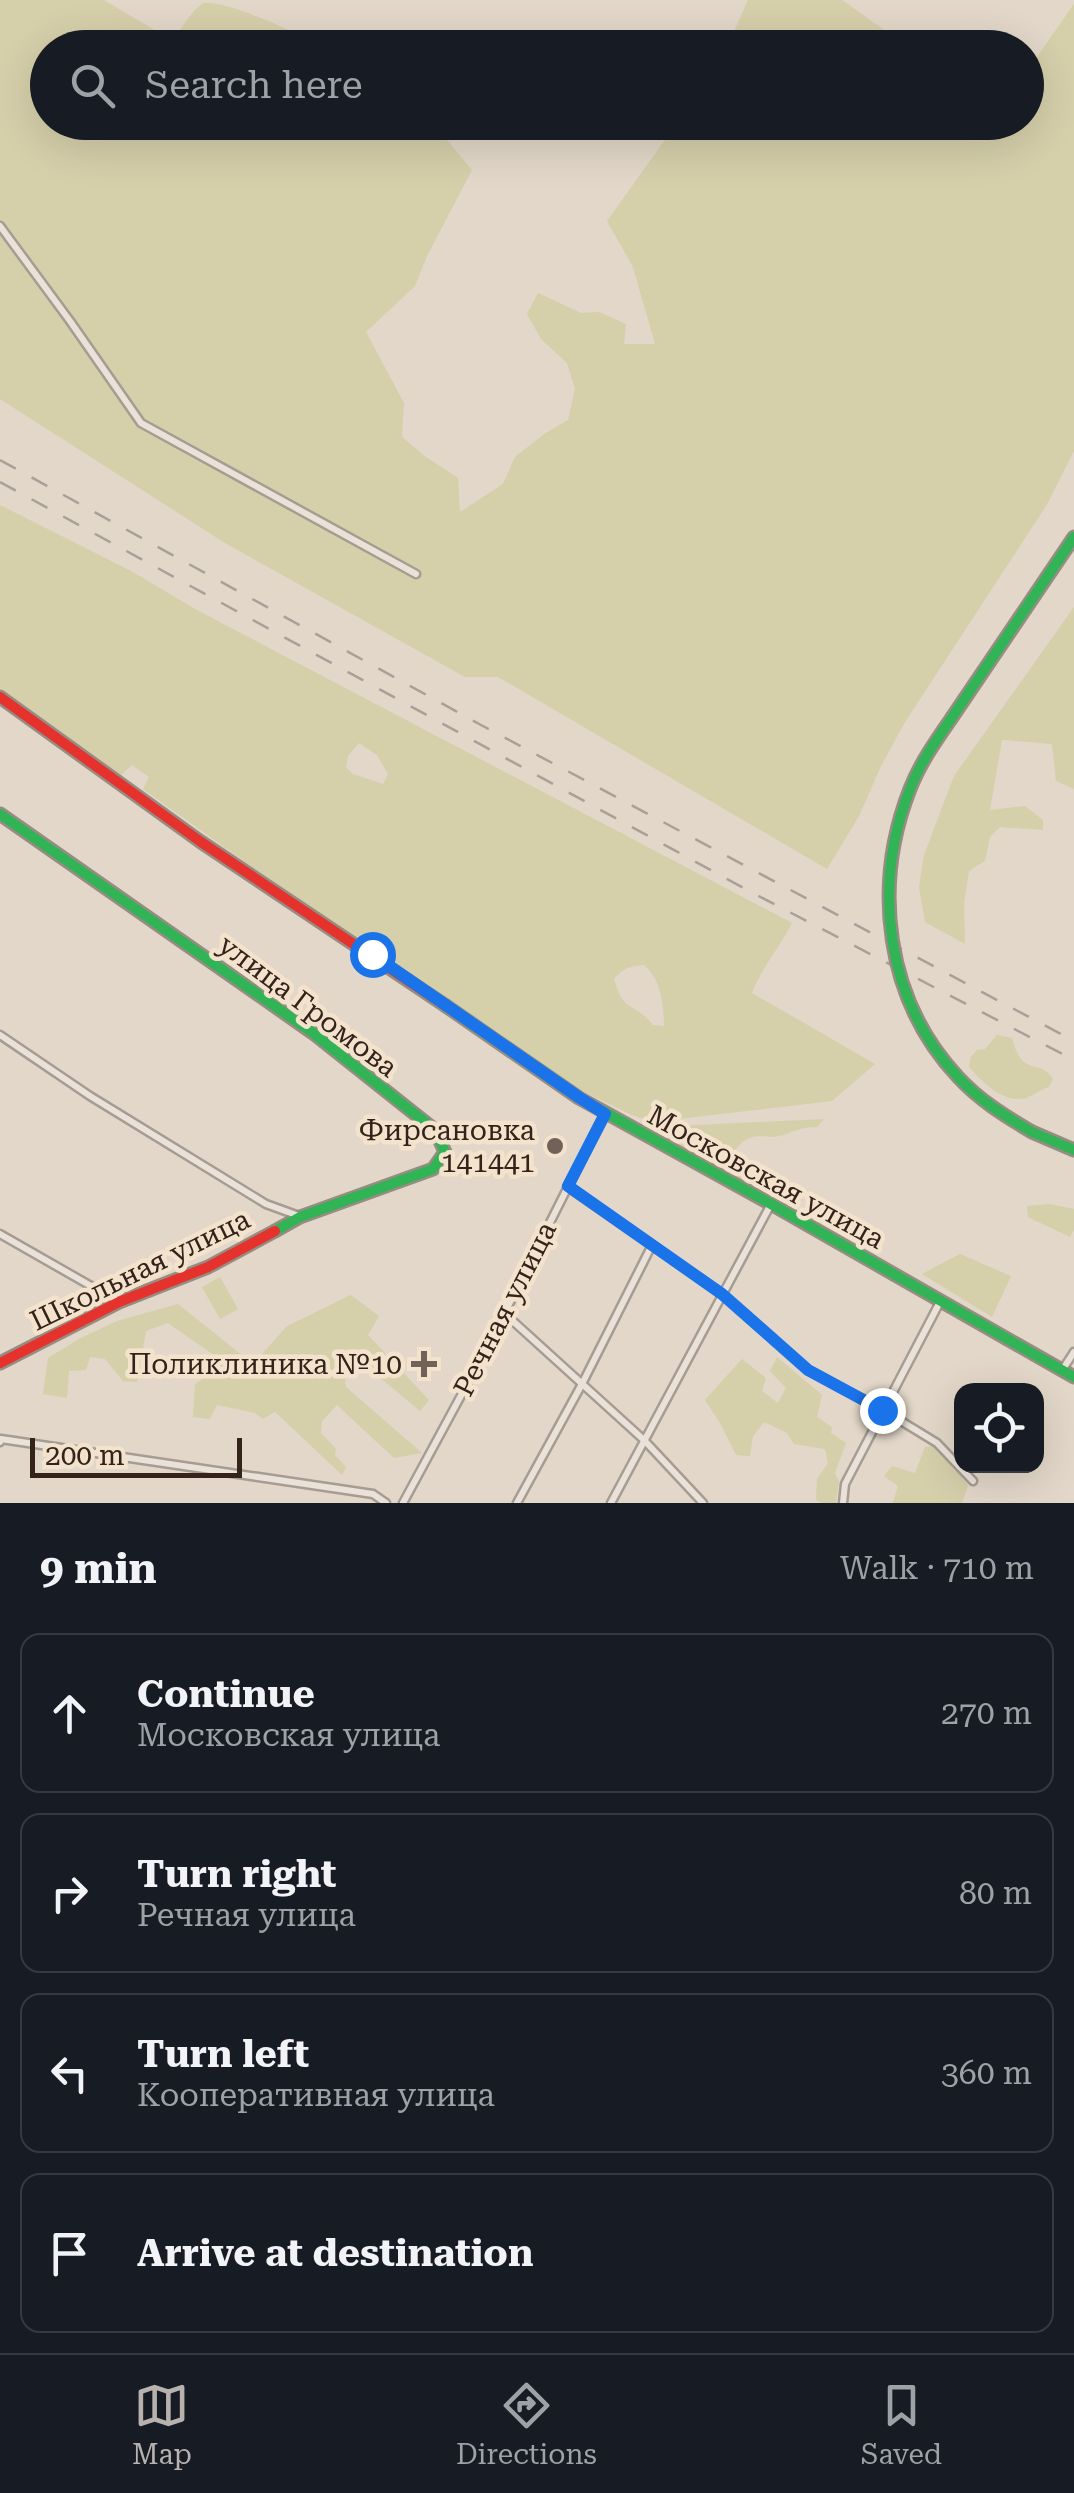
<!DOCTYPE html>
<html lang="en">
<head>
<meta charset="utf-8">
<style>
  :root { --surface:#171b24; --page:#242831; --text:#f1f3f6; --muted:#9ea1a6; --line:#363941; --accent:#b7b2af }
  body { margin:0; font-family:"Roboto Serif",serif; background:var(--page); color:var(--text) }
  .controls { position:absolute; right:30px; bottom:30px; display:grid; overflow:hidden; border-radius:20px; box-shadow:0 10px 40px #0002 }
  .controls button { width:90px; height:90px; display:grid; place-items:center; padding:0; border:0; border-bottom:2px solid var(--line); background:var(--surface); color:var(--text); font:50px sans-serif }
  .scale { position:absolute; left:30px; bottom:25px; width:212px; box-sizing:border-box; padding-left:10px; border:5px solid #33231b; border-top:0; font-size:28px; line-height:35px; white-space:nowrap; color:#33231b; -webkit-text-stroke:8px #f4e3cc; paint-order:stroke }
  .stop { position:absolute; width:30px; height:30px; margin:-22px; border:8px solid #1a73e8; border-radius:50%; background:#fff }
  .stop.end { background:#1a73e8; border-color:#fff; box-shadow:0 2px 10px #0008 }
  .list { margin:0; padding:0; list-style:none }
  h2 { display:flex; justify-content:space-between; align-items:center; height:130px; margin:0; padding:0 40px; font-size:42px }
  h2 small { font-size:32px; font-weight:400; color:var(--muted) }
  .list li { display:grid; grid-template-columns:65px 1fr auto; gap:30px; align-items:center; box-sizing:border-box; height:160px; margin:0 20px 20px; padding:0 20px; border:2px solid var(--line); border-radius:20px }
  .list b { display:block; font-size:38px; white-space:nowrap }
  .list p { margin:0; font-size:32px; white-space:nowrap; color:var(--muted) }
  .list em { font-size:32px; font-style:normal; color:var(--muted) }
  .icon { flex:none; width:55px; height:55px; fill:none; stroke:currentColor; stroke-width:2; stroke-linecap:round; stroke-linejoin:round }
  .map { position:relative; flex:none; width:1074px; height:1503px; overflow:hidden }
  .search { position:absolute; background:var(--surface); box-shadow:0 10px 40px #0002; left:30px; right:30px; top:30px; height:110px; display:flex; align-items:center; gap:25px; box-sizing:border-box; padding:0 35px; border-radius:55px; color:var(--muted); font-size:38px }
  .sheet { height:850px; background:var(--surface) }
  nav { display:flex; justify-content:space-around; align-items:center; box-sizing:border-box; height:140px; border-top:2px solid var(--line); background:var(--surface); font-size:28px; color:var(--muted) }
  nav a { display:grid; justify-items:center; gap:5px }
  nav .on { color:var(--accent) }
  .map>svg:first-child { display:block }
</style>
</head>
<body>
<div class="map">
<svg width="1074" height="1503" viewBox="0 0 1074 1503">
  <rect width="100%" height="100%" fill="#e2d7c8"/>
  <path fill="#d5cfaa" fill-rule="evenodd" d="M 0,0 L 104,0 L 173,41 C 181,29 191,11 203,3 C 226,0 299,33 320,47 L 48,48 L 48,122 L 433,123 L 472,170 L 427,256 L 415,286 L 366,332 L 404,403 L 402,437 L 426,457 L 458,478 L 460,512 L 503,484 L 515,457 L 544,434 L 568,420 L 575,389 L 567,363 L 541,339 L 527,314 L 538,293 L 581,313 L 599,312 L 626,324 L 624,344 L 655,344 L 633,267 L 607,221 L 677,123 L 1026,122 L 1027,71 L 1074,4 L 1074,451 L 1046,506 L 905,722 L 881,766 L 859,816 L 827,869 L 498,677 L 465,677 L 225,543 L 0,399 Z
    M 748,0 L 842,0 L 908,47 L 727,47 Z
    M 0,505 L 131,571 L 197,610 L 792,923 C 780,947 762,967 752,993 L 875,1064 L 832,1101 L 652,1122 L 632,1115 L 578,1089 L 248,864 L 143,789 L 149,777 L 132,765 L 121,775 L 0,688 ZM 359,743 L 377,755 L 388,774 L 383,784 L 353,774 L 346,767 L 348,756 ZM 644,965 C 661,979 664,1005 664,1026 L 653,1025 C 634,1001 624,1015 614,979 C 623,968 630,966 644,965 Z
    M 1074,607 L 1074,789 L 1056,781 L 1052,744 L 1002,740 L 990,810 L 1025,806 L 1043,820 L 1043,830 L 1000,827 L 990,837 L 985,861 L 969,871 L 964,903 L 965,944 L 925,922 L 919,887 L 924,855 L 954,776 Z
    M 997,1035 L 1012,1038 C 1022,1079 1040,1057 1053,1079 L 1049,1087 C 1041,1089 1034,1095 1026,1098 C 1003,1104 983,1082 969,1067 L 971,1057 L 977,1050 L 985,1049 Z
    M 824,1119 L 817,1127 C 802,1126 793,1132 779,1136 C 768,1139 758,1133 747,1139 C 739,1143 732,1155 724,1161 L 762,1180 L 762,1191 L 648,1130 L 675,1126 Z
    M 1049,1204 L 1074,1209 L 1074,1230 L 1070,1237 L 1028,1217 L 1027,1206 Z
    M 960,1254 L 1011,1276 L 992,1317 L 922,1274 Z
    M 220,1277 L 238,1309 L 220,1319 L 202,1287 Z
    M 351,1295 L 379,1316 L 368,1335 L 429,1400 L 420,1411 L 360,1361 L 345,1379 L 346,1387 L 422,1453 L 394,1458 L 337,1405 L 322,1421 L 321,1433 L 336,1449 L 335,1455 L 346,1467 L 342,1475 L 275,1412 L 263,1419 L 255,1413 L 217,1405 L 210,1419 L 193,1417 L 195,1384 L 221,1367 L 211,1353 L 168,1323 L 146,1331 L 137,1382 L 123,1381 L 105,1359 L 90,1357 L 86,1370 L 69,1371 L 67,1398 L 43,1394 L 48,1358 L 79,1339 L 117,1321 L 178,1304 L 253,1364 L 287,1326 Z
    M 777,1357 L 822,1395 L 817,1417 L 832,1427 L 831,1433 L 846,1443 L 835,1473 L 839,1481 L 836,1503 L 822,1503 L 816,1500 L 817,1479 L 828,1463 L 825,1449 L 794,1444 L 787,1433 L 764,1422 L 753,1436 L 750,1456 L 736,1455 L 720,1423 L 705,1400 L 742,1359 L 766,1378 L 762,1391 L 778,1403 L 786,1388 L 770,1371 Z
    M 934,1446 L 968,1485 L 962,1503 L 893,1503 L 898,1486 L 884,1476 L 892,1466 L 915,1473 L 925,1447 Z"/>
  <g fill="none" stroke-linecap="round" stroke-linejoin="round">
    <defs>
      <path id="street" d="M 0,226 L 70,321 L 141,423 L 416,574
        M 0,1035 L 90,1096 L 266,1204 L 299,1216
        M 568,1187 L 722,1294 L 808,1370 L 883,1410 L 937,1443 L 973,1481
        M 0,1234 L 119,1302
        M 504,1313 L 644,1440 L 703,1503
        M 1063,1369 L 1074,1352
        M 0,1442 L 1,1439 L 373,1494 L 386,1503
        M 403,1503 L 491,1340 L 605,1113
        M 517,1503 L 582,1384 L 652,1245
        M 611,1503 L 771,1204
        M 843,1503 L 845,1484 L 941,1300"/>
      <path id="fast" d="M 953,716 L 1074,537
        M 0,814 L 313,1033 L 435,1130 L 445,1152 L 433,1169 L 300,1217 L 275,1231
        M 446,1006 L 579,1098 L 771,1204 L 1074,1377
        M 1032,1132 L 1074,1150"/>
      <path id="jam" d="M 0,697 L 201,842 L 446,1006
        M 0,1363 L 119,1302 L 208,1267 L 275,1231"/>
    </defs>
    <use href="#street" stroke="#a69c92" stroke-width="11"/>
    <use href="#fast" stroke="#968c82" stroke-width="15"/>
    <use href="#jam" stroke="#968c82" stroke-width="15"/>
    <use href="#street" stroke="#eae2d9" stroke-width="6"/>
    <use href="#fast" stroke="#30b455" stroke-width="10"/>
    <use href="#jam" stroke="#e5322d" stroke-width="10"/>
    <path stroke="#a8a19a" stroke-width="2.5" stroke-dasharray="18 18" stroke-linecap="butt" d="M 0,460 L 481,725 L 1074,1041
      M 0,482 L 749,891 L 1074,1060"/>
    <defs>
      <path id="fast-bridge" d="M 953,716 C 937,739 920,763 910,789 C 872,886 885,999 958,1077 C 979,1100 1005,1116 1032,1132"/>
    </defs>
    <use href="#fast-bridge" stroke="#968c82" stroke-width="15" stroke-linecap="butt"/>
    <use href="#fast-bridge" stroke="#30b455" stroke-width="10"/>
  </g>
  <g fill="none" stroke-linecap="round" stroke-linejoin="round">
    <path stroke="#1a73e8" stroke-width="12" d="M 372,954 L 580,1098 L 605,1114 L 568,1186 L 722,1294 L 808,1370 L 882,1410"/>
  </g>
  <g fill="#706258" stroke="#f4e3cc" stroke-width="4">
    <circle cx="555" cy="1146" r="10"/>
    <path d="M419 1349h10v10h10v10h-10v10h-10v-10h-10v-10h10z"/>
  </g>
  <g text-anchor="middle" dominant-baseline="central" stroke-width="9" stroke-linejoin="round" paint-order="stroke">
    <g font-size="28" fill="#33231b" stroke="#f4e3cc">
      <text transform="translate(308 1006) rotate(37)">улица Громова</text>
      <text transform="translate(766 1177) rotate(29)">Московская улица</text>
      <text transform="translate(140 1270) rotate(-26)">Школьная улица</text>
      <text transform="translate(505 1309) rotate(-63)">Речная улица</text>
    </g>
    <g font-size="28" fill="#33231b" stroke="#f4e3cc" text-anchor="end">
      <text x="535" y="1130">Фирсановка<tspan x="535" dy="32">141441</tspan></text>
      <text x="402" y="1364">Поликлиника №10</text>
    </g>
  </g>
</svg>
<div class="controls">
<button><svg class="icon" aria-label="locate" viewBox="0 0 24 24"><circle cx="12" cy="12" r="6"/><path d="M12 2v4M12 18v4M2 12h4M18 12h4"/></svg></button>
</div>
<div class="scale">200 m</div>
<div class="stop" style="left:372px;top:954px"></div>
<div class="stop end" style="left:882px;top:1410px"></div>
<div class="search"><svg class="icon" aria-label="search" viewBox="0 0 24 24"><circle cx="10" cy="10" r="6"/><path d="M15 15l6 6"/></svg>Search here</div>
</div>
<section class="sheet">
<h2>9 min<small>Walk · 710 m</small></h2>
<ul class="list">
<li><svg class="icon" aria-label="ahead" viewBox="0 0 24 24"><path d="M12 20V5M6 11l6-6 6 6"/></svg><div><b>Continue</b><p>Московская улица</p></div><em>270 m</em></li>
<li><svg class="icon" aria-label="right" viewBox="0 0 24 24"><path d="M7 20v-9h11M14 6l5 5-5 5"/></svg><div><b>Turn right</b><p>Речная улица</p></div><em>80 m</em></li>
<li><svg class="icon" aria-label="left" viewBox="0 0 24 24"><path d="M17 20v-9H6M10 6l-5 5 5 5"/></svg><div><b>Turn left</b><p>Кооперативная улица</p></div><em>360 m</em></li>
<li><svg class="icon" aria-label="arrive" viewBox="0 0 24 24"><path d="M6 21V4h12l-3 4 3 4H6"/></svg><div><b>Arrive at destination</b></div></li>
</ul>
</section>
<nav>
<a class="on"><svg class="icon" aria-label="map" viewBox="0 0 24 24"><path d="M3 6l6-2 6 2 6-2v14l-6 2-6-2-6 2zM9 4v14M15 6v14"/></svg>Map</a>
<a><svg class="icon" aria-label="directions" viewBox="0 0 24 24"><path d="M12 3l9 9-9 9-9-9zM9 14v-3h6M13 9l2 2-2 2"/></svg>Directions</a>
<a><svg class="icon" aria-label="saved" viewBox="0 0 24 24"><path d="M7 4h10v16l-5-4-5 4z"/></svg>Saved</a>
</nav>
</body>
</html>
